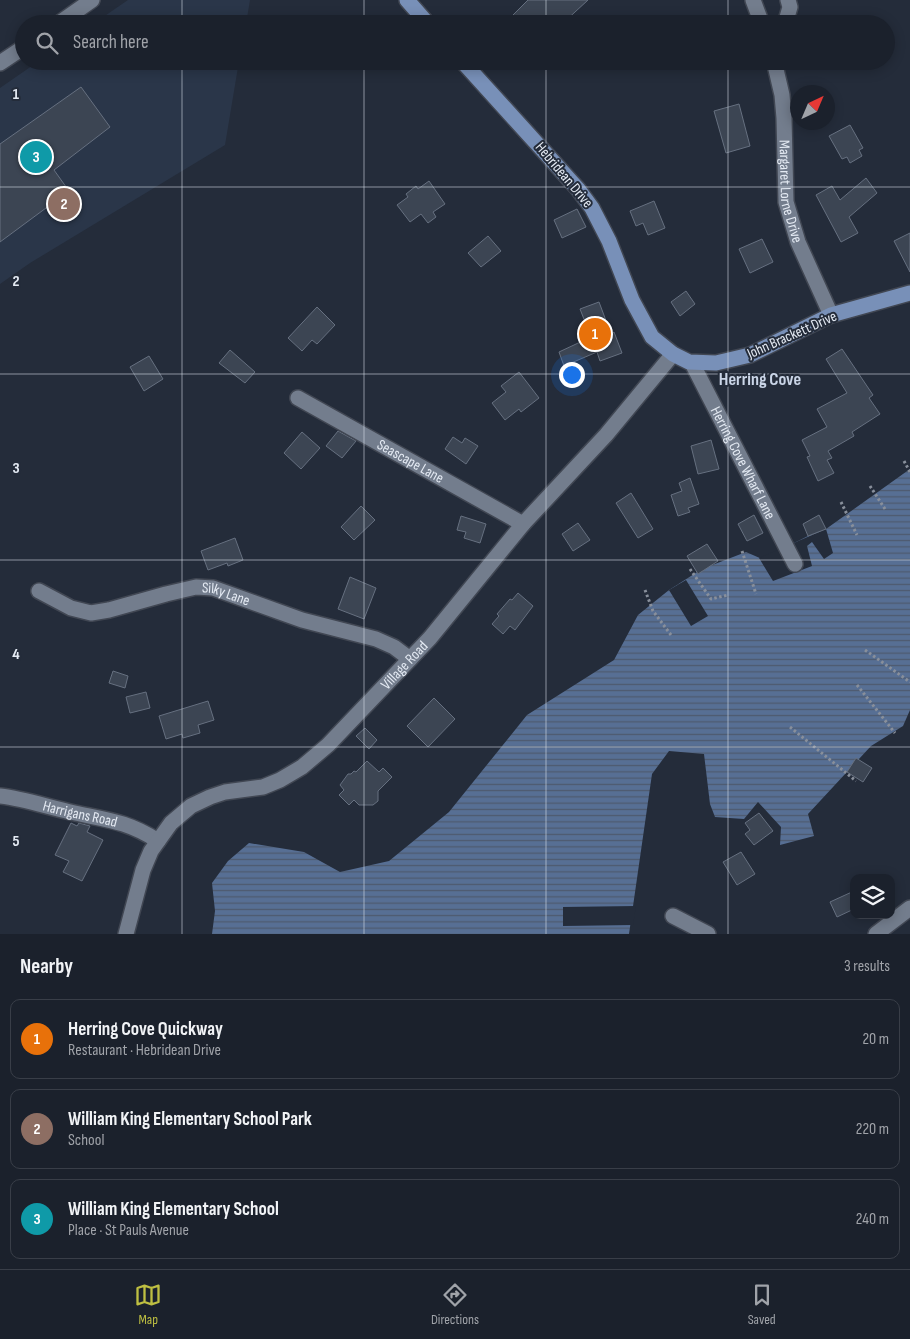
<!DOCTYPE html>
<html lang="en">
<head>
<meta charset="utf-8">
<style>
  :root { --surface:#1b212c; --page:#242934; --text:#f1f3f6; --muted:#a0a3a9; --line:#393e48; --accent:#bebf42 }
  body { margin:0; font-family:"Sofia Sans Condensed",sans-serif; background:var(--page); color:var(--text) }
  .controls { position:absolute; right:15px; bottom:15px; display:grid; overflow:hidden; border-radius:10px; box-shadow:0 2px 12px #0003 }
  .controls button { width:45px; height:45px; display:grid; place-items:center; padding:0; border:0; border-bottom:1px solid var(--line); background:var(--surface); color:var(--text); font:25px sans-serif }
  .compass { position:absolute; left:790px; top:85px; width:45px; height:45px; border-radius:50%; background:var(--surface); box-shadow:0 2px 12px #0003; rotate:44deg }
  .you { position:absolute; left:571px; top:374px; width:18px; height:18px; margin:-12px; border:4px solid #fff; border-radius:50%; background:#1a73e8; box-shadow:0 0 0 8px #1a73e833 }
  .badge { display:grid; place-items:center; width:32px; height:32px; border-radius:50%; background:var(--accent); color:#fff; font-size:16px; font-weight:700 }
  .pin { position:absolute; translate:-50% -50%; border:2px solid #fff; box-shadow:0 1px 5px #0006 }
  .list { margin:0; padding:0; list-style:none }
  h2 { display:flex; justify-content:space-between; align-items:center; height:65px; margin:0; padding:0 20px; font-size:21px }
  h2 small { font-size:16px; font-weight:400; color:var(--muted) }
  .list li { display:grid; grid-template-columns:32px 1fr auto; gap:15px; align-items:center; box-sizing:border-box; height:80px; margin:0 10px 10px; padding:0 10px; border:1px solid var(--line); border-radius:10px }
  .list b { display:block; font-size:19px; white-space:nowrap }
  .list p { margin:0; font-size:16px; white-space:nowrap; color:var(--muted) }
  .list em { font-size:16px; font-style:normal; color:var(--muted) }
  .icon { flex:none; width:28px; height:28px; fill:none; stroke:currentColor; stroke-width:2; stroke-linecap:round; stroke-linejoin:round }
  .map { position:relative; flex:none; width:910px; height:934px; overflow:hidden }
  .search { position:absolute; background:var(--surface); box-shadow:0 2px 12px #0003; left:15px; right:15px; top:15px; height:55px; display:flex; align-items:center; gap:12px; box-sizing:border-box; padding:0 18px; border-radius:28px; color:var(--muted); font-size:19px }
  .sheet { height:335px; background:var(--surface) }
  nav { display:flex; justify-content:space-around; align-items:center; box-sizing:border-box; height:70px; border-top:1px solid var(--line); background:var(--surface); font-size:14px; color:var(--muted) }
  nav a { display:grid; justify-items:center; gap:2px }
  nav .on { color:var(--accent) }
  .map>svg:first-child { display:block }
</style>
</head>
<body>
<div class="map">
<svg width="910" height="934" viewBox="0 0 910 934">
  <defs>
    <pattern id="water-rules" width="6" height="5" patternUnits="userSpaceOnUse" patternTransform="scale(1.25)"><rect width="6" height="5" fill="#576f94"/><path d="M0 2.5h6" fill="none" stroke="#4e5a6e"/></pattern>
  </defs>
  <rect width="100%" height="100%" fill="#242c3a"/>
  <path fill="#2a3649" d="M 128,0 L 250,0 L 246,24 L 93,24 Z
    M 39,61 L 239,61 L 225,145 L 30,263 L 0,284 L 0,88 Z"/>
  <path fill="url(#water-rules)" d="M 910,469 L 910,710 L 903,726 L 871,746 L 808,814 L 814,836 L 780,845 L 781,827 L 758,802 L 744,819 L 715,817 L 710,804 L 704,754 L 669,751 L 652,774 L 629,934 L 212,934 L 215,911 L 212,883 L 228,861 L 249,843 L 304,852 L 340,872 L 389,861 L 449,812 L 527,715 L 614,660 L 638,615 L 669,590 L 702,569 L 746,552 L 762,559 L 808,536 L 826,529 Z"/>
  <path fill="#242c3a" d="M 826,529 L 833,553 L 824,559 L 812,542 L 807,546 L 812,566 L 773,581 L 759,558 Z
    M 686,580 L 708,616 L 691,626 L 669,590 Z
    M 636,906 L 633,925 L 563,926 L 563,907 Z"/>
  <path fill="#3c4553" stroke="#667080" d="M 528,0 L 588,0 L 562,24 L 504,24 Z
    M 81,87 L 110,127 L 54,170 L 69,191 L 0,242 L 0,144 Z
    M 739,104 L 750,146 L 726,153 L 714,111 Z
    M 850,125 L 863,148 L 859,150 L 862,156 L 850,163 L 847,157 L 842,159 L 829,136 Z
    M 866,178 L 877,193 L 849,217 L 858,233 L 841,242 L 816,195 L 832,186 L 840,200 Z
    M 429,181 L 445,204 L 433,212 L 436,217 L 428,223 L 421,214 L 410,222 L 397,205 L 408,197 L 406,194 L 416,186 L 418,189 Z
    M 654,201 L 665,228 L 648,235 L 643,223 L 636,226 L 630,211 Z
    M 577,209 L 586,227 L 562,238 L 554,220 Z
    M 910,233 L 910,272 L 894,241 Z
    M 488,236 L 501,251 L 481,267 L 468,253 Z
    M 762,239 L 773,262 L 750,273 L 739,249 Z
    M 686,291 L 695,304 L 680,316 L 671,302 Z
    M 599,302 L 611,334 L 614,332 L 622,353 L 600,361 L 597,352 L 564,366 L 559,352 L 591,337 L 580,309 Z
    M 317,307 L 335,325 L 317,344 L 312,340 L 302,351 L 288,338 Z
    M 842,349 L 873,395 L 869,398 L 880,414 L 852,432 L 854,436 L 828,451 L 832,458 L 827,460 L 834,473 L 818,481 L 807,457 L 810,456 L 802,440 L 827,427 L 817,409 L 847,393 L 826,359 Z
    M 230,350 L 255,372 L 245,383 L 219,363 Z
    M 149,356 L 163,379 L 144,391 L 130,367 Z
    M 519,372 L 539,398 L 521,412 L 519,409 L 505,420 L 492,403 L 506,392 L 501,386 Z
    M 338,431 L 356,441 L 342,458 L 326,446 Z
    M 302,432 L 320,448 L 301,469 L 284,453 Z
    M 453,437 L 462,443 L 465,438 L 478,446 L 466,464 L 445,449 Z
    M 711,440 L 719,469 L 698,474 L 691,446 Z
    M 690,478 L 699,504 L 688,508 L 690,512 L 678,516 L 671,495 L 682,491 L 679,483 Z
    M 631,493 L 653,529 L 638,538 L 616,503 Z
    M 361,506 L 375,520 L 354,540 L 341,527 Z
    M 754,515 L 763,533 L 747,541 L 738,524 Z
    M 819,515 L 826,529 L 808,536 L 803,524 Z
    M 461,516 L 486,524 L 480,543 L 464,538 L 466,532 L 457,530 Z
    M 578,523 L 590,540 L 573,551 L 562,534 Z
    M 235,538 L 243,560 L 228,566 L 227,563 L 208,570 L 201,551 Z
    M 707,544 L 718,561 L 698,574 L 687,556 Z
    M 350,577 L 376,588 L 364,619 L 338,609 Z
    M 518,593 L 533,606 L 515,630 L 510,626 L 503,634 L 492,624 L 499,616 L 497,614 L 510,599 L 512,600 Z
    M 113,671 L 128,676 L 125,688 L 109,683 Z
    M 146,692 L 150,708 L 130,713 L 126,697 Z
    M 434,698 L 455,719 L 428,747 L 407,726 Z
    M 208,701 L 214,720 L 198,725 L 200,733 L 183,738 L 182,734 L 166,739 L 159,716 Z
    M 365,728 L 377,740 L 369,749 L 356,736 Z
    M 856,758 L 872,768 L 863,782 L 847,772 Z
    M 367,761 L 379,772 L 383,768 L 392,777 L 378,791 L 378,801 L 373,805 L 359,805 L 354,800 L 349,805 L 339,795 L 344,790 L 340,785 L 348,774 L 351,774 L 354,771 L 356,772 Z
    M 759,813 L 773,831 L 754,845 L 745,834 L 750,830 L 745,823 Z
    M 71,823 L 77,826 L 79,823 L 90,826 L 87,832 L 103,840 L 82,881 L 63,872 L 69,861 L 55,855 Z
    M 741,852 L 755,874 L 737,885 L 723,862 Z
    M 854,891 L 854,909 L 837,917 L 830,902 Z"/>
  <g fill="none" stroke-linecap="round" stroke-linejoin="round">
    <defs>
      <g id="minor">
        <path d="M 753,0 L 762,24"/>
        <path d="M 58,24 L 92,0"/>
        <path d="M 785,24 L 790,7 L 788,0"/>
        <path id="s1" d="M 774,61 L 782,95 L 784,118 L 786,202 L 798,242 L 831,315"/>
        <path d="M 0,63 L 24,47"/>
        <path id="s2" d="M 692,363 L 795,564"/>
        <path id="s3" d="M 298,398 L 523,524"/>
        <path id="s4" d="M 39,591 L 71,608 L 91,613 L 109,610 L 166,594 L 196,587 L 213,588 L 302,620 L 376,639 L 394,647 L 410,659"/>
        <path id="s5" d="M 0,796 C 26,799 50,808 75,813 C 108,820 129,822 158,841"/>
        <path d="M 673,916 L 708,934"/>
        <path id="s6" d="M 126,934 L 143,870 L 151,851 L 171,823 L 191,806 L 210,797 L 225,792 L 263,787 L 280,780 L 302,767 L 328,745 L 430,638 L 523,524 L 606,435 L 673,354"/>
        <path d="M 876,934 L 910,908"/>
      </g>
      <path id="major" d="M 407,0 L 428,24
        M 462,61 L 578,189 L 592,208 L 609,241 L 632,300 L 652,337 L 673,354 L 689,362 L 716,363 L 750,355 L 831,315 L 910,293"/>
    </defs>
    <use href="#minor" stroke="#414753" stroke-width="18"/>
    <use href="#major" stroke="#414753" stroke-width="18"/>
    <path stroke="#888f9b" stroke-width="3" stroke-dasharray="2.5 2.5" stroke-linecap="butt" d="M 904,461 L 910,472
      M 870,486 L 885,509
      M 841,502 L 857,535
      M 742,551 L 756,594
      M 690,569 L 711,599 L 728,595
      M 645,590 L 653,611 L 671,635
      M 865,650 L 910,682
      M 857,685 L 895,733
      M 790,727 L 856,781"/>
    <use href="#minor" stroke="#737d8d" stroke-width="15"/>
    <use href="#major" stroke="#7890b8" stroke-width="15"/>
  </g>
  <path fill="none" stroke="#e4eaf3" stroke-width="1" stroke-opacity="0.55" d="M 182,0 L 182,24M 364,0 L 364,24M 546,0 L 546,24M 728,0 L 728,24M 182,61 L 182,934M 364,61 L 364,934M 546,61 L 546,934M 728,61 L 728,934M 0,187 L 910,187M 0,374 L 910,374M 0,560 L 910,560M 0,747 L 910,747"/>
  <g text-anchor="middle" dominant-baseline="central" stroke-width="4" stroke-linejoin="round" paint-order="stroke">
    <g font-size="15" fill="#e4eaf3" stroke="#242c3a">
      <text transform="translate(564 175) rotate(50)">Hebridean Drive</text>
      <text stroke="none"><textPath href="#s1" startOffset="132">Margaret Lorne Drive</textPath></text>
      <text transform="translate(792 335) rotate(-24)">John Brackett Drive</text>
      <text stroke="none"><textPath href="#s3" startOffset="129">Seascape Lane</textPath></text>
      <text stroke="none"><textPath href="#s2" startOffset="112">Herring Cove Wharf Lane</textPath></text>
      <text stroke="none"><textPath href="#s4" startOffset="196">Silky Lane</textPath></text>
      <text stroke="none"><textPath href="#s6" startOffset="411">Village Road</textPath></text>
      <text stroke="none"><textPath href="#s5" startOffset="82">Harrigans Road</textPath></text>
    </g>
    <g font-size="18" font-weight="bold" fill="#cad5e7" stroke="#242c3a">
      <text x="760" y="379">Herring Cove</text>
    </g>
  </g>
  <g font-size="16" text-anchor="middle" font-weight="bold" fill="#e4eaf3" stroke="#242c3a" stroke-width="4" stroke-linejoin="round" paint-order="stroke">
    <text x="16" y="99">1</text>
    <text x="16" y="286">2</text>
    <text x="16" y="473">3</text>
    <text x="16" y="659">4</text>
    <text x="16" y="846">5</text>
  </g>
</svg>
<div class="controls">
<button><svg class="icon" aria-label="layers" viewBox="0 0 24 24"><path d="M12 4l9 5-9 5-9-5zM3 14l9 5 9-5"/></svg></button>
</div>
<svg class="compass" viewBox="-18 -18 36 36"><path d="M0-13l5 13h-10z" fill="#e53935"/><path d="M0 13l5-13h-10z" fill="#a0a3a9"/></svg>
<div class="you"></div>
<div class="pin badge" style="left:595px;top:334px;background:#e8710a">1</div>
<div class="pin badge" style="left:64px;top:204px;background:#8d6e63">2</div>
<div class="pin badge" style="left:36px;top:157px;background:#0f9aa8">3</div>
<div class="search"><svg class="icon" aria-label="search" viewBox="0 0 24 24"><circle cx="10" cy="10" r="6"/><path d="M15 15l6 6"/></svg>Search here</div>
</div>
<section class="sheet">
<h2>Nearby<small>3 results</small></h2>
<ul class="list">
<li><span class="badge" style="background:#e8710a">1</span><div><b>Herring Cove Quickway</b><p>Restaurant · Hebridean Drive</p></div><em>20 m</em></li>
<li><span class="badge" style="background:#8d6e63">2</span><div><b>William King Elementary School Park</b><p>School</p></div><em>220 m</em></li>
<li><span class="badge" style="background:#0f9aa8">3</span><div><b>William King Elementary School</b><p>Place · St Pauls Avenue</p></div><em>240 m</em></li>
</ul>
</section>
<nav>
<a class="on"><svg class="icon" aria-label="map" viewBox="0 0 24 24"><path d="M3 6l6-2 6 2 6-2v14l-6 2-6-2-6 2zM9 4v14M15 6v14"/></svg>Map</a>
<a><svg class="icon" aria-label="directions" viewBox="0 0 24 24"><path d="M12 3l9 9-9 9-9-9zM9 14v-3h6M13 9l2 2-2 2"/></svg>Directions</a>
<a><svg class="icon" aria-label="saved" viewBox="0 0 24 24"><path d="M7 4h10v16l-5-4-5 4z"/></svg>Saved</a>
</nav>
</body>
</html>
